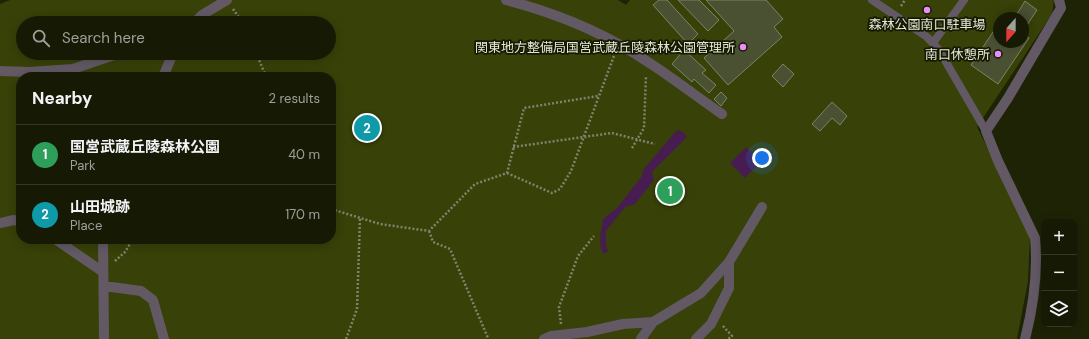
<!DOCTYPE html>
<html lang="en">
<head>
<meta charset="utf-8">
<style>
  :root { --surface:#161a04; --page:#232713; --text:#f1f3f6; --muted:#9ea19a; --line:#353826; --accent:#ea8dfc }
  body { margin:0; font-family:"DM Sans","Noto Sans JP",sans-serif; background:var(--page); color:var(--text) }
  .controls { position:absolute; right:12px; bottom:12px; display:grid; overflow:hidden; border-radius:8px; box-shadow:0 2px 10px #0003 }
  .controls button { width:36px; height:36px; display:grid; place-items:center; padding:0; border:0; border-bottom:1px solid var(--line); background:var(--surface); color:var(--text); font:20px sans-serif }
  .compass { position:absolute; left:993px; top:12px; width:36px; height:36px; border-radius:50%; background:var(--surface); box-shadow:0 2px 10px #0003; rotate:201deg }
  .you { position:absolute; left:762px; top:158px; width:14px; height:14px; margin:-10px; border:3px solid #fff; border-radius:50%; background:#1a73e8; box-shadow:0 0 0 6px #1a73e833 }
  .badge { display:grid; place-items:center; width:26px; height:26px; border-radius:50%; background:var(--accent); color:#fff; font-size:13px; font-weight:700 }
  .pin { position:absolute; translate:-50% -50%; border:2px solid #fff; box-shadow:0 1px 4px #0006 }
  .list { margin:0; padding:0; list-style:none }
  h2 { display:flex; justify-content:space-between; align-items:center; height:52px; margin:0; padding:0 16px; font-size:17px }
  h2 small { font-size:13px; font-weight:400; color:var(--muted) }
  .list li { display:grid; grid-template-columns:26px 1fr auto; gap:12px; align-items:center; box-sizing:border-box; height:60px; padding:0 16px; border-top:1px solid var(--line) }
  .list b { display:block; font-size:15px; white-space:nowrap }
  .list p { margin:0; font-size:13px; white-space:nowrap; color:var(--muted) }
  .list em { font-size:13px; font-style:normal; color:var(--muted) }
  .icon { flex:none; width:22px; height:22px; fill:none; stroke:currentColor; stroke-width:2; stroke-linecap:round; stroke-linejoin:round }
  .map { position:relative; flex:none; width:1089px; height:339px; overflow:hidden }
  .search { position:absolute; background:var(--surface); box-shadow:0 2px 10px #0003; left:16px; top:16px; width:320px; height:44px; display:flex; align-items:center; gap:10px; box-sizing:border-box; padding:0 14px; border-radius:22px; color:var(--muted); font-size:15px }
  .panel { position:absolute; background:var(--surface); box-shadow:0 2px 10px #0003; left:16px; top:72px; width:320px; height:172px; border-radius:16px }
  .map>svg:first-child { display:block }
</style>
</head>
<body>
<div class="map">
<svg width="1089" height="339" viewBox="0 0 1089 339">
  <rect width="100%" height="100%" fill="#1e2306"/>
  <path fill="#384108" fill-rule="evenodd" d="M 10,0 L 618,0 L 626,5 L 630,0 L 1054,0 L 1052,14 L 977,127 L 1030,233 L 1028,281 L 1017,339 L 0,339 L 0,4 ZM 999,18 L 1023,18 L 1023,42 L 999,42 ZM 23,23 L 329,23 L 329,53 L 23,53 ZM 21,77 L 331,77 L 331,239 L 21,239 Z"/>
  <path fill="#471c50" d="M 677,130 L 683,132 L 687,137 L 652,172 L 654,180 L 635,204 L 625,207 L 606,231 L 606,246 L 608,251 L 604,254 C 597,244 602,230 603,219 L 617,208 L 642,176 L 643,170 Z
    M 746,147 L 761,162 L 745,178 L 730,163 Z"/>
  <path fill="#4a5032" stroke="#7d8464" d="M 659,0 L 667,0 L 698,34 L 688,44 L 653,5 Z
    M 678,0 L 699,0 L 719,20 L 708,31 Z
    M 706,0 L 766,0 L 783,19 L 774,27 L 782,37 L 728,85 L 704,58 L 734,31 Z
    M 1025,1 L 1037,10 L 1027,25 L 1023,23 L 1023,18 L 1015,17 Z
    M 999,23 L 999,42 L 1023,42 L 1023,33 L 1029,38 L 998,84 L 971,65 Z
    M 684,50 L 706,70 L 702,73 L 716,85 L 709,93 L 694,79 L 692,82 L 672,64 Z
    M 783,64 L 794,74 L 783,87 L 772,76 Z
    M 721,92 L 727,98 L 721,106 L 714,99 Z
    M 832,102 L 847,116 L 840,125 L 832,118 L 820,131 L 812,124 Z"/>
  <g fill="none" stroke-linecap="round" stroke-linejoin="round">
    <path stroke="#7f846d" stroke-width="2.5" stroke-dasharray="2 2" stroke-linecap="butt" d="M 901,6 L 905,0
      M 233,9 L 243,23
      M 256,53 L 265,74
      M 513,147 L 612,133 L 655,144
      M 632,148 L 644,128 L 646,76
      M 507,173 L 552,193 L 560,189 L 571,171 L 614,56
      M 331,209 L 380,224 L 429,231 L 475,184 L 507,173 L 524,108 L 598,96
      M 429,231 L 433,242 L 450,249 L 488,338
      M 115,261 L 125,252 L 133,239
      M 561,324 L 559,307 L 578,256 L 594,236
      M 723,326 L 732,336 L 728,339
      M 346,339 L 357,309 L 360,218"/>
    <path stroke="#625964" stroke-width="8" d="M 872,0 L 927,37 L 939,50 L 986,131
      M 933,43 L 964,0"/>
    <path stroke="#625964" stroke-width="10" d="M 506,0 C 556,13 605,33 648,62 C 673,78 697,97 722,114
      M 194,23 L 202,15 L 227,0
      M 0,71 L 29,72 L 73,69 L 120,53
      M 163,77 L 173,53
      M 0,223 L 14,220 L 21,222
      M 55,239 L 103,272
      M 103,239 L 104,339
      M 104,286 L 141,291 L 153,300 L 164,339
      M 544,339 L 551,336 L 587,332 L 623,324 L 653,322
      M 641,339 L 653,322 L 701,293 L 729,262 L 762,207
      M 696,339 L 711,324 L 729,288 L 729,262"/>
    <path stroke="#625964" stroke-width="10" d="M 1025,339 C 1033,308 1038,270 1035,238 L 998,161 L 986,131 L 1008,98 L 1061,8 L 1059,0"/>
  </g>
  <g fill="#ea8dfc" stroke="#151900" stroke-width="1.5">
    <circle cx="927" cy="10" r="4"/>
    <circle cx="743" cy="47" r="4"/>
    <circle cx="998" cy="54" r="4"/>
  </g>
  <g text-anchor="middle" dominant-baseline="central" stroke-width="3.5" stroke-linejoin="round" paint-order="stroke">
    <g font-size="13" fill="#e4e8d7" stroke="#151900" text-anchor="end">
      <text x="927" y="24" text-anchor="middle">森林公園南口駐車場</text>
      <text x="735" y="47">関東地方整備局国営武蔵丘陵森林公園管理所</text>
      <text x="990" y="54">南口休憩所</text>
    </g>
  </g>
</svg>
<div class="controls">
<button>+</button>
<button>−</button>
<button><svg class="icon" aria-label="layers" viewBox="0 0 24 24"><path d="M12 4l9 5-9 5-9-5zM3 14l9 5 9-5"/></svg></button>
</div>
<svg class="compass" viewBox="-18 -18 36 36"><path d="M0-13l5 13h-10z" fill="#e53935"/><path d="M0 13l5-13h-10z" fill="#9ea19a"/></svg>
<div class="you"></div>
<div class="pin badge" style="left:670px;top:191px;background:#2e9e5b">1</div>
<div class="pin badge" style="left:367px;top:128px;background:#0f9aa8">2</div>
<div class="search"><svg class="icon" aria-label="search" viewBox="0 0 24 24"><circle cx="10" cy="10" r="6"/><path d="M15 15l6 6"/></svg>Search here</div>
<section class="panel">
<h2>Nearby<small>2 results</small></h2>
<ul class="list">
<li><span class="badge" style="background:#2e9e5b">1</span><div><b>国営武蔵丘陵森林公園</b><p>Park</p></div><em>40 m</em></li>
<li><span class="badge" style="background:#0f9aa8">2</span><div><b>山田城跡</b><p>Place</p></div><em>170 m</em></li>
</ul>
</section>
</div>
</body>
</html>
